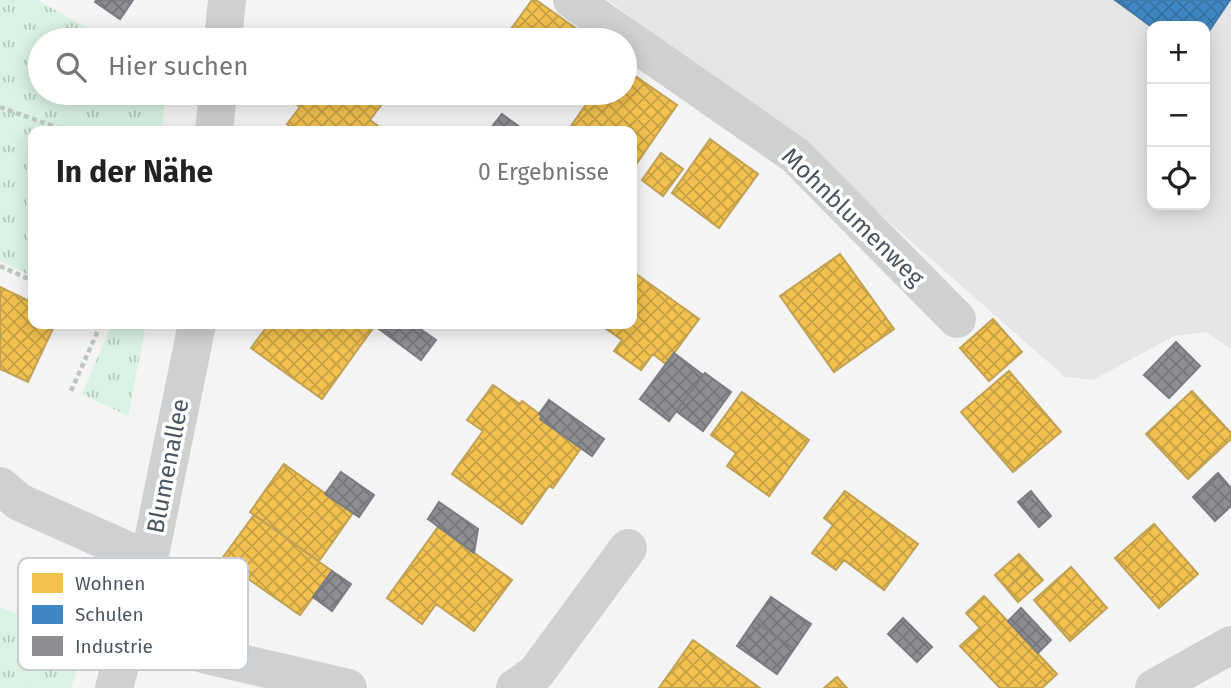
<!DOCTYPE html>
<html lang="de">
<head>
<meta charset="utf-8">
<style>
  :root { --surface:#fff; --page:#f2f2f2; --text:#222; --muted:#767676; --line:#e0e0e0 }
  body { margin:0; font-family:"Fira Sans",sans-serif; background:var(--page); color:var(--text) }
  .controls { position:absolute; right:21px; top:21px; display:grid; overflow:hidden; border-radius:14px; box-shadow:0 4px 18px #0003 }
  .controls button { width:63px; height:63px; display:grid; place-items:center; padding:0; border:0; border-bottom:2px solid var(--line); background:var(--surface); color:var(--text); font:35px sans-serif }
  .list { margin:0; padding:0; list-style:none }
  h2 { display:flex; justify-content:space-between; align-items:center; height:91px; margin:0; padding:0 28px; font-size:30px }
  h2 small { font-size:23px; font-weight:400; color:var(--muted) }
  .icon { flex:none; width:38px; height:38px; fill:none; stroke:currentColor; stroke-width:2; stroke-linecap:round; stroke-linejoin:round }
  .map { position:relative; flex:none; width:1231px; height:688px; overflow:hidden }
  .search { position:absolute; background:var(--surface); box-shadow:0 4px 18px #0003; left:28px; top:28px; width:609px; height:77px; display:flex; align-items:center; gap:18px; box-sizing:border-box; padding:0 24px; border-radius:38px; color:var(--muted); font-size:26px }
  .panel { position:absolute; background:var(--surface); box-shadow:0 4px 18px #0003; left:28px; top:126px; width:609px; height:203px; border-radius:14px }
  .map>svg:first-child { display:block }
</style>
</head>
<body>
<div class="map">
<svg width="1231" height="688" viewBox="0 0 1231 688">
  <defs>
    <pattern id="park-tufts" width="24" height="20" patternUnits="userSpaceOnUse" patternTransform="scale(1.75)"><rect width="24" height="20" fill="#d9f2e3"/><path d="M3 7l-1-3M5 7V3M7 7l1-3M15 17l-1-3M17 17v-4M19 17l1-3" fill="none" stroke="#b2c7bb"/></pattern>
    <pattern id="homes-cross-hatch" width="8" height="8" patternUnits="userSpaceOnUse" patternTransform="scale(1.75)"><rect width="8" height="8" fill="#f2c14e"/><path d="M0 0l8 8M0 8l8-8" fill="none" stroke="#c6a044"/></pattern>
    <pattern id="schools-cross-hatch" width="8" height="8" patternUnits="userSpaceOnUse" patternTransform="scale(1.75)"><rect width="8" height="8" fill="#3f88c5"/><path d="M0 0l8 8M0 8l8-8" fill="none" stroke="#3772a3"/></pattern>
    <pattern id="industry-cross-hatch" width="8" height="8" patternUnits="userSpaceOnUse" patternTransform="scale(1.75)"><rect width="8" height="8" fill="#8d8d92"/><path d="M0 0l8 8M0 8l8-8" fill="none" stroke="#75767b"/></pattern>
  </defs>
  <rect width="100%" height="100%" fill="#f4f4f4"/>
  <path fill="#e6e5e6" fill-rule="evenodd" d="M 608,0 L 1231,0 L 1231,349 L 1206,332 L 1174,336 L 1093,380 L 1065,377 L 813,155 ZM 1152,26 L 1205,26 L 1205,205 L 1152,205 Z"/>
  <path fill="url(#park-tufts)" d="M 0,0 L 37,0 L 109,40 L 40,40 L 40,93 L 165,93 L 162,131 L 33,131 L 33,277 L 0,261 Z
    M 112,324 L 146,324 L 128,416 L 82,394 Z
    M 0,607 L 85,643 L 71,688 L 0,688 Z"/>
  <path fill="url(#homes-cross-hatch)" stroke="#c0a154" stroke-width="2" d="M 532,0 L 536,0 L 591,39 L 503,40 Z
    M 625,69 L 677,105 L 633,169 L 632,131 L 578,131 L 571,126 L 594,93 L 625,93 Z
    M 291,93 L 382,93 L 387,97 L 370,120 L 385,131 L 296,131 L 287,124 L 300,107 L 287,97 Z
    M 710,139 L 758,174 L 719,228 L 672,193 Z
    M 661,153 L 683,169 L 663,196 L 642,180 Z
    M 840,254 L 894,329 L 834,372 L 780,296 Z
    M 632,271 L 699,319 L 666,364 L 653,354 L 641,370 L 614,351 L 622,340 L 599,324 L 632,324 Z
    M 0,287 L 33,303 L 33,324 L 55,324 L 28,382 L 0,369 Z
    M 993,319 L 1022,352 L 989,381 L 960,348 Z
    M 269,324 L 376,324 L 322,399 L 251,348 Z
    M 1009,371 L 1061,432 L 1013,472 L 961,412 Z
    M 493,385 L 520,404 L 522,401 L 542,416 L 540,419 L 581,448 L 553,488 L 549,486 L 522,524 L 452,474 L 483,431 L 467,420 Z
    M 1192,391 L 1231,433 L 1231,439 L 1188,479 L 1146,434 Z
    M 742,392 L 809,440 L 769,496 L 727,466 L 736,453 L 711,435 Z
    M 284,464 L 353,513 L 319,561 L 250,512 Z
    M 845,491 L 918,544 L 884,590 L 844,560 L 836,570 L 812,553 L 833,525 L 824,518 Z
    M 254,515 L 332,571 L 300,615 L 221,560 Z
    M 1154,524 L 1198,574 L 1159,608 L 1115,558 Z
    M 438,527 L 512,580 L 474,631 L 436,604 L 422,624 L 387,598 Z
    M 1019,554 L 1031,567 L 1007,589 L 995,575 Z
    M 1031,567 L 1043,580 L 1018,602 L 1007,589 Z
    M 1071,567 L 1107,608 L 1070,641 L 1034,600 Z
    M 984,596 L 1057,674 L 1042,688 L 1000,688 L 960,646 L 980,628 L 966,613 Z
    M 693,640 L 760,688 L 659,688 Z
    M 837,677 L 847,688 L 824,688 Z"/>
  <path fill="url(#schools-cross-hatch)" stroke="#4279a7" stroke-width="2" d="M 1115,0 L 1230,0 L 1205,37 L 1205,26 L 1152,27 Z"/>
  <path fill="url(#industry-cross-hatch)" stroke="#797c83" stroke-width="2" d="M 96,0 L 133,0 L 120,19 L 95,2 Z
    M 502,114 L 525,131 L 495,131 L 491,128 Z
    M 376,324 L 413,324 L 436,340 L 421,360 L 375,326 Z
    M 1176,342 L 1200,366 L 1169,398 L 1144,375 Z
    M 674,353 L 703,375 L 669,421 L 640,399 Z
    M 705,373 L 731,392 L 703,431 L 676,411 Z
    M 549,400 L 604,439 L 592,456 L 540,419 L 542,416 L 539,414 Z
    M 341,472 L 374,495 L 359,517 L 325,494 Z
    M 1218,473 L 1231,488 L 1231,506 L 1215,521 L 1193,497 Z
    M 1031,491 L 1051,516 L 1039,527 L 1018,502 Z
    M 439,502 L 478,529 L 474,553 L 428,519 Z
    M 332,571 L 351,584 L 332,611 L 313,597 Z
    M 771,597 L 811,624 L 794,649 L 754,621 Z
    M 1021,608 L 1051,640 L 1038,653 L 1008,621 Z
    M 903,618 L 932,647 L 917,662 L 888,634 Z
    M 754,621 L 794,649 L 777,674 L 737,646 Z"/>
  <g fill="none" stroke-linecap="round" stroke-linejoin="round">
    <path stroke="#bcc7c4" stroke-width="4.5" stroke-dasharray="5 3.5" stroke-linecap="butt" d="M 0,107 L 66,131
      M 0,266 L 33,281
      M 71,391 L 101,324"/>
    <path stroke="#ced0d2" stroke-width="38" d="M 572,0 L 795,155 L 957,319
      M 223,40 L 227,0
      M 214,131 L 218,93
      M 0,486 L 19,502 L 149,560
      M 130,634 L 207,655 L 348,688
      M 114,688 L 149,560 L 197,324
      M 515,688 L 536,673 L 628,548
      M 1154,688 L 1231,645"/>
  </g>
  <g text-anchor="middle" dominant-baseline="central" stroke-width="7" stroke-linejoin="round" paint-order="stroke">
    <g font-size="24" fill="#4a5661" stroke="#fff">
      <text transform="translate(853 217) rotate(44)">Mohnblumenweg</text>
      <text transform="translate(168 466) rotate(-79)">Blumenallee</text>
    </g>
  </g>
  <rect x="18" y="558" width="230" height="112" rx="10" fill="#fff" stroke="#c9ccd0" stroke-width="2"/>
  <rect x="32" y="573" width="31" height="20" fill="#f2c14e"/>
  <rect x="32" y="605" width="31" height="19" fill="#3f88c5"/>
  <rect x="32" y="636" width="31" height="20" fill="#8d8d92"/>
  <g font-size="19" fill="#4a5661">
    <text x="75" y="590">Wohnen</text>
    <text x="75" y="621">Schulen</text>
    <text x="75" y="653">Industrie</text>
  </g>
</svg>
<div class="controls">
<button>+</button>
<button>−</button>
<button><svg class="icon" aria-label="locate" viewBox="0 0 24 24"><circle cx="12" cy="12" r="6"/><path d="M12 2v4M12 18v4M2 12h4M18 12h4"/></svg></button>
</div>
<div class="search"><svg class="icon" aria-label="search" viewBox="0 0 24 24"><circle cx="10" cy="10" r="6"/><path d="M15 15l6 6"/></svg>Hier suchen</div>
<section class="panel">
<h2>In der Nähe<small>0 Ergebnisse</small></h2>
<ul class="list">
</ul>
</section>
</div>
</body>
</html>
